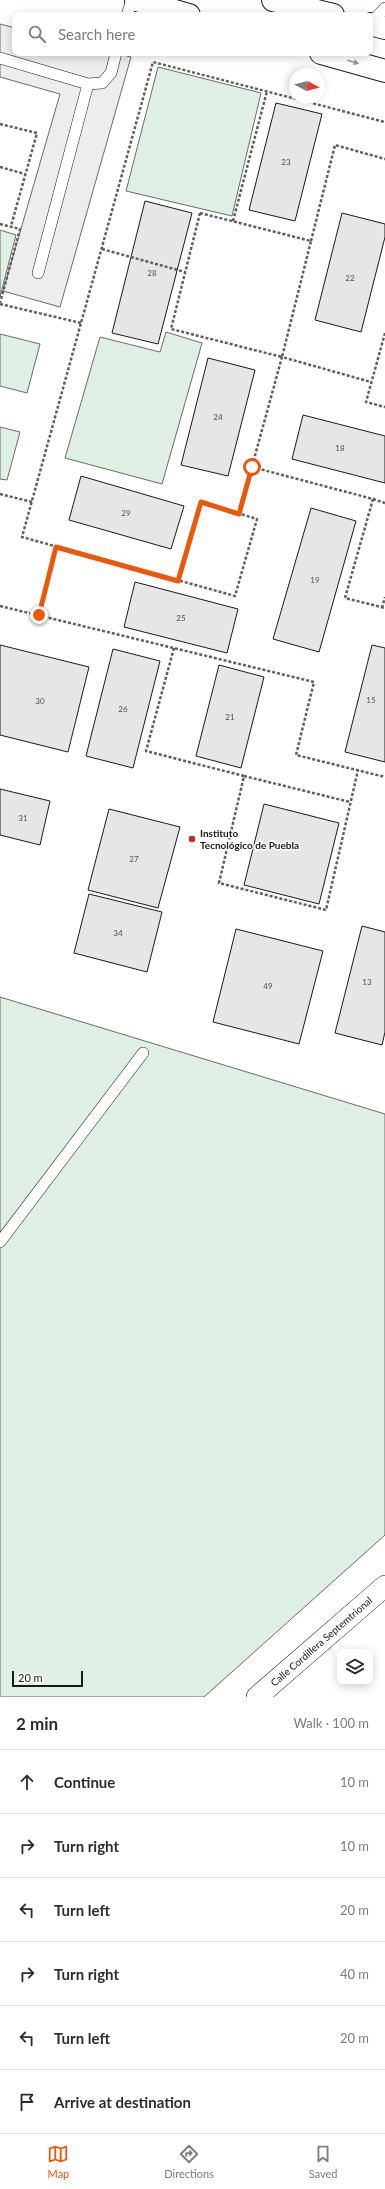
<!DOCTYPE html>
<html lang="en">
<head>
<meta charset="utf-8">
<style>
  :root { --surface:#fff; --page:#f7f7f7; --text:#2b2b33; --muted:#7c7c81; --line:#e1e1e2; --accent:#ea580c }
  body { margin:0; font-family:Lato,sans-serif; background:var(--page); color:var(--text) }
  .controls { position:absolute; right:12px; bottom:12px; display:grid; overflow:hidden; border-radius:8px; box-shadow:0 2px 10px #0003 }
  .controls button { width:36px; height:36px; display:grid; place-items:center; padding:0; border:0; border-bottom:1px solid var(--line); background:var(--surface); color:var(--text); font:20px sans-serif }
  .compass { position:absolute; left:289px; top:68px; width:36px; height:36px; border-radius:50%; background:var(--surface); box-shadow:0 2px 10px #0003; rotate:97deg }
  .scale { position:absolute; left:12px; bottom:10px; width:71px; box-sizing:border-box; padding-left:4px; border:2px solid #1a1a1a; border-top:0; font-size:11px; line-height:14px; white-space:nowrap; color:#1a1a1a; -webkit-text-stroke:3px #fff; paint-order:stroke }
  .stop { position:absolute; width:12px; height:12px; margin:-9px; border:3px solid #ea580c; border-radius:50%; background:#fff }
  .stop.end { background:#ea580c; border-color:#fff; box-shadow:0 1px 4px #0008 }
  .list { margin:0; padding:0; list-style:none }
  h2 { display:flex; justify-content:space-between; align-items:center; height:52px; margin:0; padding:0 16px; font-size:17px }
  h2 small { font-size:13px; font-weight:400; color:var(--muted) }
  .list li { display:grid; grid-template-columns:26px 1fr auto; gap:12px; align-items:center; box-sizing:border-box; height:64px; padding:0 16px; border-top:1px solid var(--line) }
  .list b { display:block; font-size:15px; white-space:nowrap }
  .list em { font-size:13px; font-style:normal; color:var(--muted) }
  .icon { flex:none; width:22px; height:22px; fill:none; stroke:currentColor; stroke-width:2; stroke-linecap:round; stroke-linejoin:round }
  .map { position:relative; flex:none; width:385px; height:1697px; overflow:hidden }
  .search { position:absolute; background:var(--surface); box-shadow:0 2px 10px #0003; left:12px; right:12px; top:12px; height:44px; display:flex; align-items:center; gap:10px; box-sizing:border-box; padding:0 14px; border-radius:8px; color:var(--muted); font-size:15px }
  .sheet { height:436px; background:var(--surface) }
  nav { display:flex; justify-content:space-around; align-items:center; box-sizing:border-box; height:56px; border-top:1px solid var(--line); background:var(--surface); font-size:11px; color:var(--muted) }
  nav a { display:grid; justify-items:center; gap:2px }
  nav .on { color:var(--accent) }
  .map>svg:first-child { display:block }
</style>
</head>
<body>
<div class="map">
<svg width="385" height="1697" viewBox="0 0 385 1697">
  <rect width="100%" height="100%" fill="#fff"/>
  <path fill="#e0efe3" stroke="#6a6a6a" d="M 158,67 L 261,93 L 232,216 L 126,191 Z
    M 0,230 L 16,235 L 0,297 Z
    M 166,332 L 202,343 L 162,484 L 65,458 L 100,337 L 160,352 Z
    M 0,334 L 40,344 L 27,393 L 0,386 Z
    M 0,427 L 20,432 L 7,480 L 0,479 Z
    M 0,997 L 385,1114 L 385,1535 L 204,1697 L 0,1697 Z"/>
  <path fill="#ededed" stroke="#6a6a6a" d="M 0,24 L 15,28 L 15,53 L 115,53 L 131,57 L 60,307 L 3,291 L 60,94 L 0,77 Z"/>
  <path fill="#e6e6e6" stroke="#1a1a1a" d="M 276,103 L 322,114 L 295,221 L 249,210 Z
    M 145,201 L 192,213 L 158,344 L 112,333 Z
    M 342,213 L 385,224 L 385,237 L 361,332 L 315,320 Z
    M 208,358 L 255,370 L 228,476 L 181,465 Z
    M 303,415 L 385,436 L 385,483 L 292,459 Z
    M 81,476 L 184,506 L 171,549 L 69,520 Z
    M 311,508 L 356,521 L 319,652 L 273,639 Z
    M 135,582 L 238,609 L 227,653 L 124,627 Z
    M 0,645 L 89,667 L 68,752 L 0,735 Z
    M 372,645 L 385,648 L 385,762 L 345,752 Z
    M 113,649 L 160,661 L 133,768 L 86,756 Z
    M 219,665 L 264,677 L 241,768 L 196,756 Z
    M 0,789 L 50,801 L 40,845 L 0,835 Z
    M 264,804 L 339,823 L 319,904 L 244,885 Z
    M 109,809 L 180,827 L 158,908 L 88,890 Z
    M 89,894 L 162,912 L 147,972 L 74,953 Z
    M 362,926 L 385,932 L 385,1032 L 382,1045 L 335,1033 Z
    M 236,929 L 323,951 L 299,1044 L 213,1022 Z"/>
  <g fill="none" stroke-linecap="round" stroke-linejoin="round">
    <defs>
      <path id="lane" d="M 127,15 L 132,0
        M 370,24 L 385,8
        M 0,58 L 88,84 L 38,273
        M 88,84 L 102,83 L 111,73 L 116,53
        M 0,1242 L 143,1053"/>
      <g id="street">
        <path id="s1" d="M 257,1697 L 385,1586"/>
      </g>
      <path id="secondary" d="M 136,0 L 189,15
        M 273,0 L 333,15
        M 370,24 L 385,28
        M 321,53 L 385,71"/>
    </defs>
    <use href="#lane" stroke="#1a1a1a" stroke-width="12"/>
    <use href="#street" stroke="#1a1a1a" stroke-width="22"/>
    <use href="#secondary" stroke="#1a1a1a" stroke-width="24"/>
    <path stroke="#5f5f5f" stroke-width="2.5" stroke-dasharray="3 2" stroke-linecap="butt" d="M 0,124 L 37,133 L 11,226
      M 0,167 L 25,174
      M 200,213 L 311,241 L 282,357 L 171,329 Z
      M 233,221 L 267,91
      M 0,224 L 20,229 L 0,303
      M 311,241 L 335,145 L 385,159
      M 102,249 L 185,272
      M 0,304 L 81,323
      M 385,333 L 366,402 L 385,407
      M 252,467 L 373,499 L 345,598 L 385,608
      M 0,494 L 32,502
      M 373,499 L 385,503
      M 239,514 L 282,357 L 371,382
      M 178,581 L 201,502 L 257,519 L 235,596 L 22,537 L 153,62 L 385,122
      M 0,606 L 314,682 L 296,755 L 385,777
      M 382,608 L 385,597
      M 39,615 L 56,547
      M 174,648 L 146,751 L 244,776 L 219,883 L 326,910 L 358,770
      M 244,776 L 350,802"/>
    <use href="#lane" stroke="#fff" stroke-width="11"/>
    <use href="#street" stroke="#fff" stroke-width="21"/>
    <use href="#secondary" stroke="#fff" stroke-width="22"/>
  </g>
  <defs><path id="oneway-solid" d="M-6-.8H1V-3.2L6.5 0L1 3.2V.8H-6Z"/></defs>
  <use fill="#989898" href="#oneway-solid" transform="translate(353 62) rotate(16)"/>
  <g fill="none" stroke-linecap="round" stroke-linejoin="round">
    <path stroke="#ea580c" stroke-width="5" d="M 39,615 L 56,547 L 178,581 L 201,502 L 239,514 L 252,467"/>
  </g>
  <circle fill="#c62828" stroke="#fff" stroke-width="1.5" cx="192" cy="839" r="4"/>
  <g text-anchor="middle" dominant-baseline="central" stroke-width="3" stroke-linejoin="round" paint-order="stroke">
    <g font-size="8" fill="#4d4d4d">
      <text x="286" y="162">23</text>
      <text x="152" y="273">28</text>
      <text x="350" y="278">22</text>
      <text x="218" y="417">24</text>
      <text x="340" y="448">18</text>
      <text x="126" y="513">29</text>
      <text x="315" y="580">19</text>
      <text x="181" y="618">25</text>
      <text x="371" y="700">15</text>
      <text x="40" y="701">30</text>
      <text x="123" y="709">26</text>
      <text x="230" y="717">21</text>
      <text x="23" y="818">31</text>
      <text x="134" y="859">27</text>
      <text x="118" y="933">34</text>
      <text x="367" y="982">13</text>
      <text x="268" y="986">49</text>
    </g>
    <g font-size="10" font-weight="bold" fill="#1a1a1a" stroke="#fff" text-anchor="start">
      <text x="200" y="833">Instituto<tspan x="200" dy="12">Tecnológico de Puebla</tspan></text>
    </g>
    <g font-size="10" fill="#1a1a1a" stroke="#fff">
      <text stroke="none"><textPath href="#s1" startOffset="85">Calle Cordillera Septemtrional</textPath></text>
    </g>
  </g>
</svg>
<div class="controls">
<button><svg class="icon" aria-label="layers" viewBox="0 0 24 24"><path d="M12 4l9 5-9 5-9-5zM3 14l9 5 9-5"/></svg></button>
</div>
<svg class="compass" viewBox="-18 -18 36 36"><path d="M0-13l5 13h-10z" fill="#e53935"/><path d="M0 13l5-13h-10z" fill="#7c7c81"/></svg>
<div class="scale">20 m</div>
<div class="stop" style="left:252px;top:467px"></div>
<div class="stop end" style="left:39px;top:615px"></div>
<div class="search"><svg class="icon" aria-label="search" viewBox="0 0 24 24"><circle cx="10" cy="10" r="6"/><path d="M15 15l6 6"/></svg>Search here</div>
</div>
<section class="sheet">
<h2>2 min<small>Walk · 100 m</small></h2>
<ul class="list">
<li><svg class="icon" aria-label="ahead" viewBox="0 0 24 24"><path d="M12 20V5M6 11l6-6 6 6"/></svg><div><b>Continue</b></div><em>10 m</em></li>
<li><svg class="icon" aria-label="right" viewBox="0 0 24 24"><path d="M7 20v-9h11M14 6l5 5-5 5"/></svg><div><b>Turn right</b></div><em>10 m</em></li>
<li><svg class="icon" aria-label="left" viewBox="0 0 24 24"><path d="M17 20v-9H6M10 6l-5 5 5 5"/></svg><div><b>Turn left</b></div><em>20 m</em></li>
<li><svg class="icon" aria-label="right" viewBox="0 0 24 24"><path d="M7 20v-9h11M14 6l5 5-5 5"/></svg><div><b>Turn right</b></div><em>40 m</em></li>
<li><svg class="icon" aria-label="left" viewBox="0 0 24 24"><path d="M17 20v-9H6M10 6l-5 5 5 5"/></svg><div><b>Turn left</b></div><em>20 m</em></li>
<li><svg class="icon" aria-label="arrive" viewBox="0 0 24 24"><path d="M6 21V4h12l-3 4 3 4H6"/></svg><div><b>Arrive at destination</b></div></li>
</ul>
</section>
<nav>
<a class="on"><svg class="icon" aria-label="map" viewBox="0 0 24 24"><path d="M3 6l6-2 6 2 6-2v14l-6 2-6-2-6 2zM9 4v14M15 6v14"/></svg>Map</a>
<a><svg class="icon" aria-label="directions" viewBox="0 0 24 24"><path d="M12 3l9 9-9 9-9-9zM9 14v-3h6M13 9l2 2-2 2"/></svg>Directions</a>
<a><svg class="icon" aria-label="saved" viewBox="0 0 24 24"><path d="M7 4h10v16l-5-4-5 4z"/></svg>Saved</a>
</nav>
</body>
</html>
